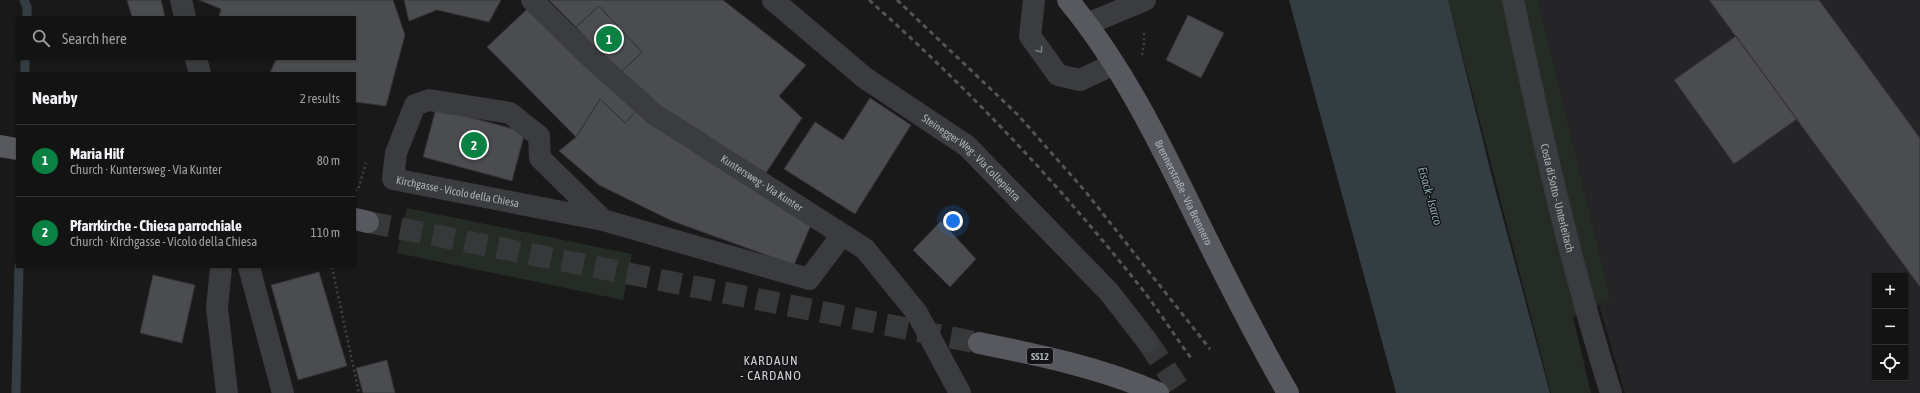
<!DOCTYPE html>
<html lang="en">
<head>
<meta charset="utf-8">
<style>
  :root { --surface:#131314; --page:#1c1c1d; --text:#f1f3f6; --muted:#9d9ea0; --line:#323234; --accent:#0b8043 }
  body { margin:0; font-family:"Asap Condensed",sans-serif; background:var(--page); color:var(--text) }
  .controls { position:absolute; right:12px; bottom:12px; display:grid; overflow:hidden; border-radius:0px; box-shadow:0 1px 3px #0004 }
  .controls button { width:36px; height:36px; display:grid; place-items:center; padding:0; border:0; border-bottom:1px solid var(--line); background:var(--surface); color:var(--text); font:20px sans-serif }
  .you { position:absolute; left:953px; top:221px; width:14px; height:14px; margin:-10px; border:3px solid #fff; border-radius:50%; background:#1a73e8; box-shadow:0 0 0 6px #1a73e833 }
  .badge { display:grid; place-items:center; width:26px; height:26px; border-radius:50%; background:var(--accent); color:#fff; font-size:13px; font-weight:700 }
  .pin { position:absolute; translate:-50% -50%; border:2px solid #fff; box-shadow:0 1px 4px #0006 }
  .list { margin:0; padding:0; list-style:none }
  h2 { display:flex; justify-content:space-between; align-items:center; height:52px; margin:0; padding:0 16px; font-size:17px }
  h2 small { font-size:13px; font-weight:400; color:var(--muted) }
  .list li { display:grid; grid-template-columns:26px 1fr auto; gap:12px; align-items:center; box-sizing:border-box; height:72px; padding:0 16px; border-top:1px solid var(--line) }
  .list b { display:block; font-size:15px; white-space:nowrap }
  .list p { margin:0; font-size:13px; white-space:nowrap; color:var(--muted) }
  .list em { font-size:13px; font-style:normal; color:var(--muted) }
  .icon { flex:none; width:22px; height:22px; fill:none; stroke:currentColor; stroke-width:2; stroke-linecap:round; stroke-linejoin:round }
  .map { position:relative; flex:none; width:1920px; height:393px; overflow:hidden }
  .search { position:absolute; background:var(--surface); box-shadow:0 1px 3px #0004; left:16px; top:16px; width:340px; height:44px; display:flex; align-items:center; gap:10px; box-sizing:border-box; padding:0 14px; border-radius:0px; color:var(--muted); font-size:15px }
  .panel { position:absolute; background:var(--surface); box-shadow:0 1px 3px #0004; left:16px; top:72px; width:340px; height:196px; border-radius:0px }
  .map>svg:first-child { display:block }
</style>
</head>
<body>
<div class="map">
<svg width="1920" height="393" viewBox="0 0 1920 393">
  <rect width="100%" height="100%" fill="#19191a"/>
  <path fill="#252527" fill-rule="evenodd" d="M 1538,0 L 1920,0 L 1920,393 L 1625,393 L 1599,305 L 1611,298 ZM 1875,276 L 1905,276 L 1905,378 L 1875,378 Z"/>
  <path fill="#252c25" d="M 1448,0 L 1538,0 L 1611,299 L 1573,317 L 1591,393 L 1551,393 Z
    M 407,208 L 632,254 L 623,300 L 397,253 Z"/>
  <path fill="#343e42" d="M 1289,0 L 1448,0 L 1492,177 L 1550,393 L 1396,393 Z"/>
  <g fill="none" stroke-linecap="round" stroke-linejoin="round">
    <path stroke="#343e42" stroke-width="9" d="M 24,0 L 27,7 L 27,17
      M 25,73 L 25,59
      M 16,393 L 19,267"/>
  </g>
  <path fill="#4b4c4f" stroke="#333436" d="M 127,0 L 161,0 L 165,17 L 132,17 Z
    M 199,0 L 393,0 L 405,35 L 386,106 L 355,102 L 355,73 L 270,73 L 276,59 L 355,59 L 355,17 L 219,17 L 221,9 Z
    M 404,0 L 501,0 L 489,22 L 437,10 L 409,21 Z
    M 549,0 L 723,0 L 806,65 L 779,96 L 802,118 L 766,173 L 660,115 L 619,74 L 642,52 L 599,6 L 576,27 Z
    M 1709,0 L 1819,0 L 1920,138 L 1920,287 Z
    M 599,6 L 642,52 L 619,74 L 576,27 Z
    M 527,9 L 636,111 L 625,123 L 600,99 L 576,137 L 487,47 Z
    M 1188,15 L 1224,33 L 1201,78 L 1166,60 Z
    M 1736,36 L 1797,119 L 1734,164 L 1674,80 Z
    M 870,98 L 911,125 L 855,214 L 784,169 L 815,122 L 843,140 Z
    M 600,99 L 625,123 L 636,111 L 811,225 L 794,265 L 672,221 L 599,185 L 559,151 L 576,137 Z
    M 436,108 L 525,132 L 512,181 L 423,157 Z
    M 941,221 L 976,259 L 950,287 L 913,250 Z
    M 319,272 L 347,366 L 298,380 L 271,285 Z
    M 153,275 L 195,285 L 182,343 L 140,333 Z
    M 387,360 L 395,393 L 363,393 L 356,368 Z"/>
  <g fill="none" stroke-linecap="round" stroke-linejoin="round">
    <path stroke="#37383a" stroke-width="22" stroke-dasharray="22 11" stroke-linecap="butt" d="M 1147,341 L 1182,393"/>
    <path stroke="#37383a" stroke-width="22" stroke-dasharray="22 11" stroke-linecap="butt" d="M 368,222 L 979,343"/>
    <path stroke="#404346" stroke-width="2.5" stroke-dasharray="2 3" stroke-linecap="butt" d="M 1142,55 L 1144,44 L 1144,30
      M 355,190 L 358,190 L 366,163
      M 332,267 L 359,393"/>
    <g stroke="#3a3c3f" stroke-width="22">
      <path d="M 181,0 L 185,17"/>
      <path id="s1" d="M 532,0 L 585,52 L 654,114 L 865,249 L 917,313 L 960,393"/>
      <path id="s2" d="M 773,0 L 865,78 L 967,146 L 1109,292 L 1147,341"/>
      <path d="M 1034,0 L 1030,36 L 1058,75 L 1080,80 L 1114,64"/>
      <path id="s3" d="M 1513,0 C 1541,132 1570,264 1611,393"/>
      <path d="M 1087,24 L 1145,0"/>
      <path d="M 196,59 L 200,73"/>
      <path id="s4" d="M 603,220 L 540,158 L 539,136 L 510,113 L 429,100 L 415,105 L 396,153 L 393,179 L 603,220 L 809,279 L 842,235"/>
      <path d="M 221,267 L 217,308 L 227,393"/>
      <path d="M 249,267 L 283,393"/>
    </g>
    <g stroke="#57595e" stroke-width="22">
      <path id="s5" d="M 1068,0 C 1121,64 1158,139 1194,213 C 1224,274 1254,334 1288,393"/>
      <path d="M 0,146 L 17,149"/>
      <path d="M 355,219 L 368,222"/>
      <path d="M 979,343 C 1039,355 1102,368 1158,393"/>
    </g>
    <path stroke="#515458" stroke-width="3" stroke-dasharray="5 4" stroke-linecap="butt" d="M 869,0 C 968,88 1059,184 1142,289 C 1159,311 1174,335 1191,358
      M 897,0 L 1017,114 L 1085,191 L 1210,349"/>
  </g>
  <defs><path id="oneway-chevron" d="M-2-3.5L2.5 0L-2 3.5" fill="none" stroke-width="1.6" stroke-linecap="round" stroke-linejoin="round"/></defs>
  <use stroke="#797d82" href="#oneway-chevron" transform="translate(1040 50) rotate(54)"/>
  <g text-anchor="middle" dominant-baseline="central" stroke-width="3" stroke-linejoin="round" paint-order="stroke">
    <rect fill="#141416" stroke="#7f8388" stroke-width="1" x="1027" y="348" width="26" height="16" rx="3"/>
    <g font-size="10" font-weight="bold" fill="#adb2b9">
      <text x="1040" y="356">SS12</text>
    </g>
    <g font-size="11" fill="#adb2b9" stroke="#141416">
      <text stroke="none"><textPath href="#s2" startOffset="254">Steinegger Weg - Via Collepietra</textPath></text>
      <text stroke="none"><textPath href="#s1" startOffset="295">Kuntersweg - Via Kunter</textPath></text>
      <text stroke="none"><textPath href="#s4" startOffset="388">Kirchgasse - Vicolo della Chiesa</textPath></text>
      <text stroke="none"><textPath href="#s5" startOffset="225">Brennerstraße - Via Brennero</textPath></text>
      <text stroke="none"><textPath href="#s3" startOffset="203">Costa di Sotto - Unterleitach</textPath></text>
    </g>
    <g font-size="12" font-style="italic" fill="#88a4af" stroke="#141416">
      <text transform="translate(1430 196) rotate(74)">Eisack - Isarco</text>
    </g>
    <g font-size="13" letter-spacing="1" fill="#cdd1d5" stroke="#141416">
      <text x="771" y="360">KARDAUN<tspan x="771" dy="15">- CARDANO</tspan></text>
    </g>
  </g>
</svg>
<div class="controls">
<button>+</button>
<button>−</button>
<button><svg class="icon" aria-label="locate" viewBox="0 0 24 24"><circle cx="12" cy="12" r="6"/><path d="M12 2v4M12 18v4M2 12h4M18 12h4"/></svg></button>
</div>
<div class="you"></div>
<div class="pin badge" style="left:609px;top:39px">1</div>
<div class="pin badge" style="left:474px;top:145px">2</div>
<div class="search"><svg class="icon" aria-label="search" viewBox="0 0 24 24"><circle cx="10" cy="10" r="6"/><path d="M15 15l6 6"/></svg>Search here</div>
<section class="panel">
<h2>Nearby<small>2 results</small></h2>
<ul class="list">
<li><span class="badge">1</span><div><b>Maria Hilf</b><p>Church · Kuntersweg - Via Kunter</p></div><em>80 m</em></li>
<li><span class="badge">2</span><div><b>Pfarrkirche - Chiesa parrochiale</b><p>Church · Kirchgasse - Vicolo della Chiesa</p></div><em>110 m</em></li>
</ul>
</section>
</div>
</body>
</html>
